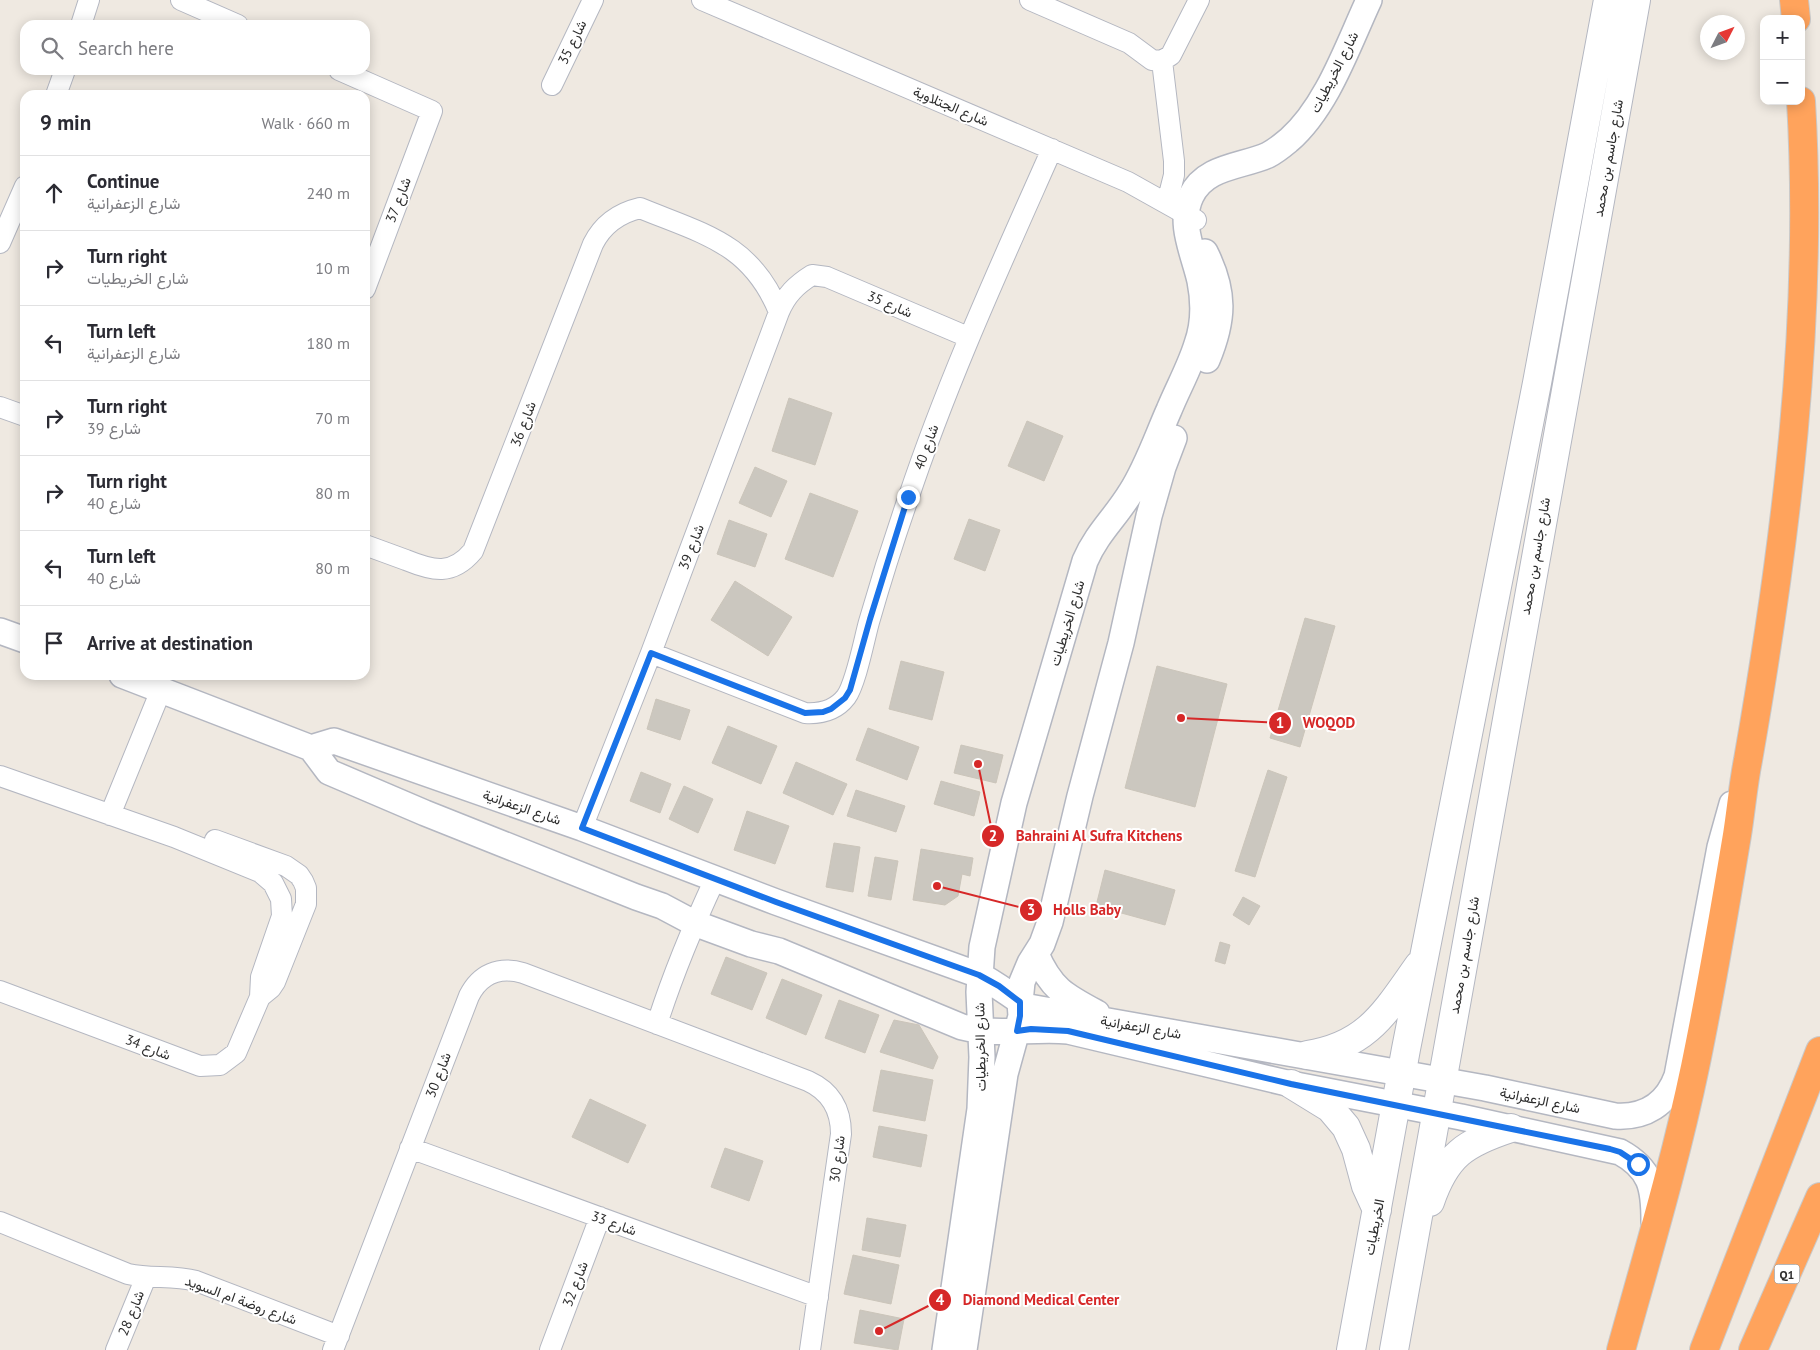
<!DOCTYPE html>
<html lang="en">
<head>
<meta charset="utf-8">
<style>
  :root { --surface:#fff; --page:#f2f2f3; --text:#2b2b33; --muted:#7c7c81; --line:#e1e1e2 }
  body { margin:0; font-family:"PT Sans",Vazirmatn,sans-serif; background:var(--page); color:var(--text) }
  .controls { position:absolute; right:15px; top:15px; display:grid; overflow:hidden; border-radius:10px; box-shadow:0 2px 12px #0003 }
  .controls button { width:45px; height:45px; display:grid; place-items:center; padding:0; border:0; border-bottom:1px solid var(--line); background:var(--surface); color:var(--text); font:25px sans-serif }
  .compass { position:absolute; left:1700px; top:15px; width:45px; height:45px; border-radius:50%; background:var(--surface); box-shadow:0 2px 12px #0003; rotate:48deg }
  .stop { position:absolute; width:15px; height:15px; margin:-11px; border:4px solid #1a73e8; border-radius:50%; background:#fff }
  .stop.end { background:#1a73e8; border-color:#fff; box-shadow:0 1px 5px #0008 }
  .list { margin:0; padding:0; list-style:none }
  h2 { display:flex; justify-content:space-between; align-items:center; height:65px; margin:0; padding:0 20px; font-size:21px }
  h2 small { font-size:16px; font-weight:400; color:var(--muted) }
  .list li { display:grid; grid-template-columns:32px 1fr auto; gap:15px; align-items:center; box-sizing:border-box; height:75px; padding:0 20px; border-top:1px solid var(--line) }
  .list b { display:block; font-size:19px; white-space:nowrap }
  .list p { margin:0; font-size:16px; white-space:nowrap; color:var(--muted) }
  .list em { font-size:16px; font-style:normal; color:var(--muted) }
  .icon { flex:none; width:28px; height:28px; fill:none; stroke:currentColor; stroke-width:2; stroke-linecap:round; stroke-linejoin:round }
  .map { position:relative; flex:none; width:1820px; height:1350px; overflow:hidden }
  .search { position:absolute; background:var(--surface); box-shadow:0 2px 12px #0003; left:20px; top:20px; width:350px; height:55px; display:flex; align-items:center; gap:12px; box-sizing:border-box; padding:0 18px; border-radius:15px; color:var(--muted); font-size:19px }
  .panel { position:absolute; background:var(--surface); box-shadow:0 2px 12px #0003; left:20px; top:90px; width:350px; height:590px; border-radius:15px }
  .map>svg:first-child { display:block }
</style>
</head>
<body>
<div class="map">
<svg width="1820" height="1350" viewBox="0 0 1820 1350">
  <rect width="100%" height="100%" fill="#efe9e1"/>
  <path fill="#cbc7bf" stroke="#cbc5ba" d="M 789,398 L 832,413 L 815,465 L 772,451 Z
    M 1027,421 L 1063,436 L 1044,481 L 1008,466 Z
    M 755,467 L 787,481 L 771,517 L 739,503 Z
    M 810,493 L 858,511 L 833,577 L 785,559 Z
    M 969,519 L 1000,530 L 985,571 L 954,559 Z
    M 729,520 L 767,534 L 755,567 L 717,554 Z
    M 735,581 L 792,617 L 768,656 L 711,620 Z
    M 1305,618 L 1335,626 L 1300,747 L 1270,738 Z
    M 901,661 L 944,672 L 932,720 L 889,709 Z
    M 1157,666 L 1227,684 L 1195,807 L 1125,788 Z
    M 656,699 L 690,710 L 680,740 L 647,729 Z
    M 728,726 L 777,746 L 761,784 L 712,763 Z
    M 868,728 L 919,747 L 907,780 L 856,760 Z
    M 961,745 L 1003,755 L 996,783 L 954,773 Z
    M 796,762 L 847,784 L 833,815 L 783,793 Z
    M 1268,770 L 1287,777 L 1255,877 L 1235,871 Z
    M 641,772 L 671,784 L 660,813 L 630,801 Z
    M 941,781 L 980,792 L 974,816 L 934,804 Z
    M 684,786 L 713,799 L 698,833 L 669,819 Z
    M 856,790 L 905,806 L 896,832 L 847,816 Z
    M 747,811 L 789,826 L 775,864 L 734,850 Z
    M 834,843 L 860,847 L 853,892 L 826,887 Z
    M 921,849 L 973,858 L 970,876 L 962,874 L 958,896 L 945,905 L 913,900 Z
    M 875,857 L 898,861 L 891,900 L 868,896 Z
    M 1105,870 L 1175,890 L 1165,925 L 1096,906 Z
    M 1243,897 L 1260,906 L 1249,925 L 1233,915 Z
    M 1220,942 L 1230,945 L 1225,964 L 1215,961 Z
    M 726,957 L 767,973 L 752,1010 L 711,994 Z
    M 782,979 L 822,995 L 806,1035 L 766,1018 Z
    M 839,1000 L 879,1015 L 865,1053 L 825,1038 Z
    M 894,1020 L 919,1025 L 938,1057 L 933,1069 L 880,1052 Z
    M 881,1070 L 933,1080 L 925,1121 L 873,1111 Z
    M 590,1099 L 646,1125 L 628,1163 L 572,1137 Z
    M 879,1126 L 927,1135 L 921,1167 L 873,1157 Z
    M 725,1148 L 763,1161 L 749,1201 L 711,1187 Z
    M 867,1218 L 906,1225 L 900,1257 L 862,1250 Z
    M 853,1255 L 899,1265 L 891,1304 L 844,1294 Z
    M 860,1310 L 904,1319 L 898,1350 L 854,1343 Z"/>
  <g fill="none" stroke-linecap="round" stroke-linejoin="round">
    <defs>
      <path id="minor" d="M 181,0 L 238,25
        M 702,0 L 1128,182 L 1196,220
        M 1030,0 L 1129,43 L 1152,60 L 1162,61 L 1171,55 L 1199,0
        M 81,25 L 89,0
        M 1162,61 L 1174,161 L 1174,175 L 1167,203
        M 339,70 L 432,111 L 365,289
        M 552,85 L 593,0
        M 56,95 L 65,70
        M 0,243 L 25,186
        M 0,407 L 25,416
        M 365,545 C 379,550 392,555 406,560 C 433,571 452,576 473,551 L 593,244 C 603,224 619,213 640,208 C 703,234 751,243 779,312
        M 651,653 L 805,713 C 821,714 836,710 846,697 C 856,683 864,640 869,622 C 881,580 894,539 908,499 C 948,379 1001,264 1052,149
        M 0,776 L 174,837 L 260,872 L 273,883 L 281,899 L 282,916 L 261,977 L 260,997 L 236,1053 L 220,1065 L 200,1066 L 0,991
        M 110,815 L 161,690
        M 582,828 L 651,653 L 779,312 C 786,295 796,285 812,275 L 827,277 L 968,337
        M 215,840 L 286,866 L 299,875 L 303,881 L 306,888 L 306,904 L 275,982 L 271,988 L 260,997
        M 657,1024 C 673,974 693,926 715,879
        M 410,1148 L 818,1297
        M 0,1222 L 128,1274 C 151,1279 173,1275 196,1281 L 339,1336
        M 116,1350 L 146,1277
        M 333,1350 L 469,996 C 480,974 499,966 523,973 L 808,1081 C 830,1091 841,1109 841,1134 L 810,1350
        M 550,1350 L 600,1217"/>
      <path id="tertiary" d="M 1205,252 C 1225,292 1224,319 1207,360
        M 0,631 L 25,640
        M 122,675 L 311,748
        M 1036,954 C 1051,989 1065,996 1097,1013
        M 1654,1221 C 1654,1188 1651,1169 1620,1152 L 1461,1117 L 1291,1084 L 1068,1031 C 1032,1028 997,1036 962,1027 L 779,951 L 751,944 L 694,923 L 662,906 L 636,897 L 425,813 L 329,772 L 311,748 L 334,741 L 582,828 L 776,902 L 979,975 C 997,984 1012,997 1029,1007 L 1485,1088 L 1615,1116 C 1645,1118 1667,1104 1677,1076 L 1720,847 L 1732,804
        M 945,1350 L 980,1109 L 982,1057 L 979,992 L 982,947 L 1014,803 L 1085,561 C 1097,533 1116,517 1131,492 C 1147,467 1157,437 1169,410 C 1178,388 1190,367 1197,344 C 1204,324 1204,301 1200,281 C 1194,254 1178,223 1191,196 C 1205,166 1241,167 1268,155 C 1276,151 1283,145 1289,140 C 1327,107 1348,45 1369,0
        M 964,1350 L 1005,1074 L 1021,1016 L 1020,1002 L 1022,982 L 1030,963 L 1042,944 L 1050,922 L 1080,796 L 1121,643 L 1149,516 L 1163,467 L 1174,438"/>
      <path id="secondary" d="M 1307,1055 C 1368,1046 1386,1011 1419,965
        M 1291,1084 L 1330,1108 L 1346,1127 L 1356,1149 L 1366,1186 L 1377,1210
        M 1430,1202 C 1446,1155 1465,1143 1511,1128
        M 1351,1350 L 1406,1049 L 1537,383 L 1608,0
        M 1394,1350 L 1636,0"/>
      <path id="motorway" d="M 1794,0 L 1796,19
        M 1621,1350 C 1647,1256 1675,1163 1695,1067 C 1711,990 1724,913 1737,835 C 1741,810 1743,785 1748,760 C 1786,543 1814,321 1801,101
        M 1704,1350 L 1820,1051
        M 1753,1350 L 1820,1197"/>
    </defs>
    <use href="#minor" stroke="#b4b7c1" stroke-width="22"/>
    <use href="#tertiary" stroke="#b4b7c1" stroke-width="28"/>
    <use href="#secondary" stroke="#b4b7c1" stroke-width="30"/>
    <use href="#motorway" stroke="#c9c9c9" stroke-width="30"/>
    <use href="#minor" stroke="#fff" stroke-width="20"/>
    <use href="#tertiary" stroke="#fff" stroke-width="25"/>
    <use href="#secondary" stroke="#fff" stroke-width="28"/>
    <use href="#motorway" stroke="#ffa35c" stroke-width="28"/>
  </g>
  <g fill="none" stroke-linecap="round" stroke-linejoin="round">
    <path stroke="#1a73e8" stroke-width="6" d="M 908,497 L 870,619 L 850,690 L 845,698 L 831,709 L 823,712 L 805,713 L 651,653 L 582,828 L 776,902 L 979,975 L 999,986 L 1020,1002 L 1020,1016 L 1017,1031 L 1031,1029 L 1068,1031 L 1291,1084 L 1610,1149 L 1620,1152 L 1638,1164"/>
  </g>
  <g text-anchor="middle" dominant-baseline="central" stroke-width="4" stroke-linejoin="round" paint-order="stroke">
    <rect fill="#fff" stroke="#6d6d6d" stroke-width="1" x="1774.5" y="1264.5" width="25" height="19" rx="4"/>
    <g font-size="12" font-weight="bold" fill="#2e2e2e">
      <text x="1787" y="1274">Q1</text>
    </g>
    <g font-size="14" fill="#2e2e2e" stroke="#fff">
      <text transform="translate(572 42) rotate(-64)">شارع 35</text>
      <text transform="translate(1334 72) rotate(-63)">شارع الخريطيات</text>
      <text transform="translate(951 106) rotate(23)">شارع الجتلاوية</text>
      <text transform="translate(1608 158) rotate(-80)">شارع جاسم بن محمد</text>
      <text transform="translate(398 200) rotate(-69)">شارع 37</text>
      <text transform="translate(890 304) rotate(23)">شارع 35</text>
      <text transform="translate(523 424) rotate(-69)">شارع 36</text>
      <text transform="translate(926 447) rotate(-70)">شارع 40</text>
      <text transform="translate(691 547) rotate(-69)">شارع 39</text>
      <text transform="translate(1535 556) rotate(-80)">شارع جاسم بن محمد</text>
      <text transform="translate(1067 623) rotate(-73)">شارع الخريطيات</text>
      <text transform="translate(522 807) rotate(19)">شارع الزعفرانية</text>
      <text transform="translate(1464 955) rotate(-80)">شارع جاسم بن محمد</text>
      <text transform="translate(1141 1027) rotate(10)">شارع الزعفرانية</text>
      <text transform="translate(148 1047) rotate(21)">شارع 34</text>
      <text transform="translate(980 1047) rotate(-91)">شارع الخريطيات</text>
      <text transform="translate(438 1075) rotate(-69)">شارع 30</text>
      <text transform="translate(1540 1100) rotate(12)">شارع الزعفرانية</text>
      <text transform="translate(837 1159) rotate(-83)">شارع 30</text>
      <text transform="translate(614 1223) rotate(20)">شارع 33</text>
      <text transform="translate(1374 1227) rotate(-79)">الخريطيات</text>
      <text transform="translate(575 1284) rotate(-69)">شارع 32</text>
      <text transform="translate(241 1300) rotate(20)">شارع روضة ام السويد</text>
      <text transform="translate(131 1313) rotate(-68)">شارع 28</text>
    </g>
  </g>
  <path fill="none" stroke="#d62828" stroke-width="2" d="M1181 718L1280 723M978 764L993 836M937 886L1031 910M879 1331L940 1300"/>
  <g fill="#d62828" stroke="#fff" stroke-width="2">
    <circle cx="1181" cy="718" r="5"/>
    <circle cx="978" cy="764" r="5"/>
    <circle cx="937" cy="886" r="5"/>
    <circle cx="879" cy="1331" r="5"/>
    <circle cx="1280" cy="723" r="12"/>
    <circle cx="993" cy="836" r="12"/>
    <circle cx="1031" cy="910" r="12"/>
    <circle cx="940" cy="1300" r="12"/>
  </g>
  <g font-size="15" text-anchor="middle" font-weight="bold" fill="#fff">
    <text x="1280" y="728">1</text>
    <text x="993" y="841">2</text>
    <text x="1031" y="915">3</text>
    <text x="940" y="1305">4</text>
  </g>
  <g font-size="15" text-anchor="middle" font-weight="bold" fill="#d62828" stroke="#fff" stroke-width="4" stroke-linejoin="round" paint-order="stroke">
    <text x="1329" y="728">WOQOD</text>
    <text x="1099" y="841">Bahraini Al Sufra Kitchens</text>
    <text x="1087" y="915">Holls Baby</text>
    <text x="1041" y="1305">Diamond Medical Center</text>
  </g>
</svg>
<div class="controls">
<button>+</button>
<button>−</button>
</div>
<svg class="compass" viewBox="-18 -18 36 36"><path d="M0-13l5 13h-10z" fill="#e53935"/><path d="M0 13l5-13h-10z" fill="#7c7c81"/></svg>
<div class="stop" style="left:1638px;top:1164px"></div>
<div class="stop end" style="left:908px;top:497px"></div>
<div class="search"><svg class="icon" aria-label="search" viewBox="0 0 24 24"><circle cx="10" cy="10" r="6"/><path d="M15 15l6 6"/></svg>Search here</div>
<section class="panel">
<h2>9 min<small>Walk · 660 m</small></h2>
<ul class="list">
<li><svg class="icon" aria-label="ahead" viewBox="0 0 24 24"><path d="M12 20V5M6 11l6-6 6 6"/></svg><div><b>Continue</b><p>شارع الزعفرانية</p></div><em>240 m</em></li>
<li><svg class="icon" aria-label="right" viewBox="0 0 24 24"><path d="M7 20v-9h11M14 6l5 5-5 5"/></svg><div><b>Turn right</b><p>شارع الخريطيات</p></div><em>10 m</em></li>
<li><svg class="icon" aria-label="left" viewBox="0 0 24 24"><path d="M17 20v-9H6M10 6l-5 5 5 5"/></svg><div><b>Turn left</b><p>شارع الزعفرانية</p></div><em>180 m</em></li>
<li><svg class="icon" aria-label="right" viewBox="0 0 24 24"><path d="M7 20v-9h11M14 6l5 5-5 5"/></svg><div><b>Turn right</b><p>شارع 39</p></div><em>70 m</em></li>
<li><svg class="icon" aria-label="right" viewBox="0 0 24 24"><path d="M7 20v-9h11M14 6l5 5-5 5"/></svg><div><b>Turn right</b><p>شارع 40</p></div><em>80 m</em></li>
<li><svg class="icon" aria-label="left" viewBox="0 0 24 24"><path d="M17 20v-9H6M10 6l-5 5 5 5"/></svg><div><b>Turn left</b><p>شارع 40</p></div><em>80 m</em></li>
<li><svg class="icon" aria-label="arrive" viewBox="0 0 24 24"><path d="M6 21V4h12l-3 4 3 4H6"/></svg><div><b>Arrive at destination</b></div></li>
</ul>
</section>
</div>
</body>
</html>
